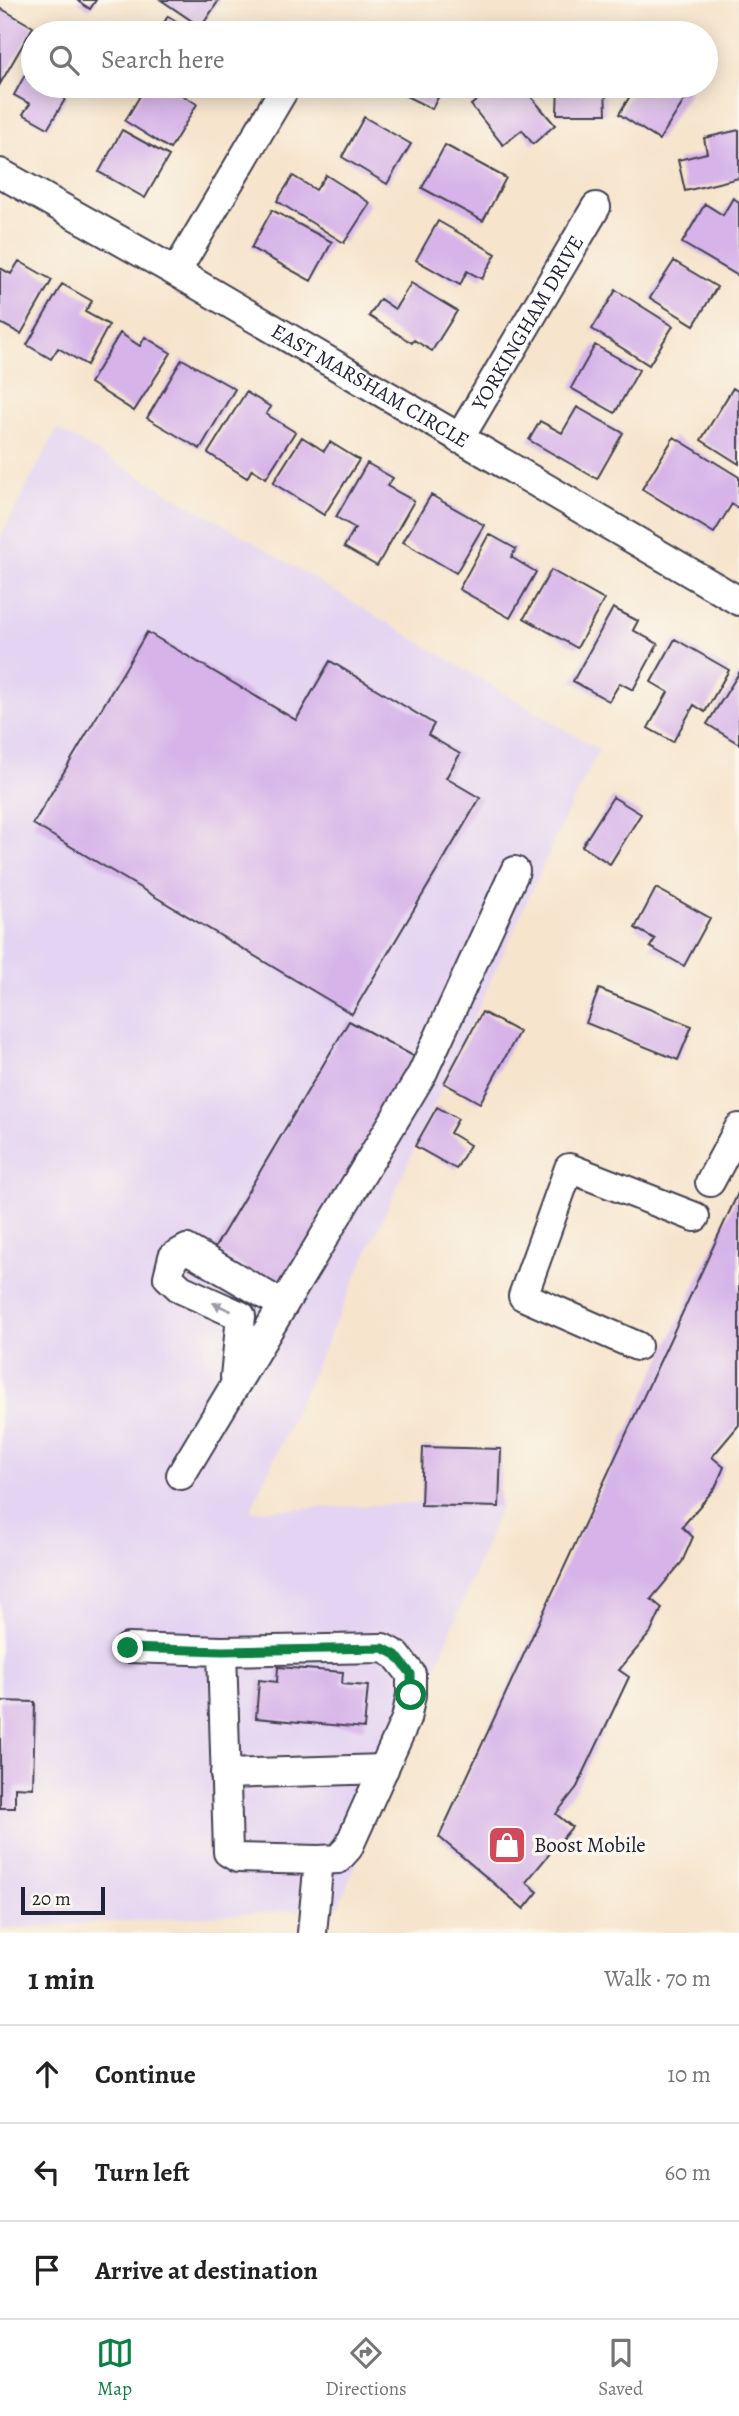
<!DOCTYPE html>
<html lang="en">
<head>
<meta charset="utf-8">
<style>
  :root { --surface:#fff; --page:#f6f6f6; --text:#222; --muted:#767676; --line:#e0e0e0; --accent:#0b8043 }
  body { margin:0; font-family:Alegreya,serif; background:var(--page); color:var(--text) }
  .scale { position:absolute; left:21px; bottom:18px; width:84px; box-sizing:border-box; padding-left:7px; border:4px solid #22223b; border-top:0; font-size:19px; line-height:24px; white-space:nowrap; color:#22223b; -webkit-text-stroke:5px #fbf7ec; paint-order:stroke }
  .stop { position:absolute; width:21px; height:21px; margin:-16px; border:5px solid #0b8043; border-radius:50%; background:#fff }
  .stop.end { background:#0b8043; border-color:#fff; box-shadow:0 2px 7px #0008 }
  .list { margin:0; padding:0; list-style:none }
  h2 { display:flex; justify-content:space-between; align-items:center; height:91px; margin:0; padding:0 28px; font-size:30px }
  h2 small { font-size:23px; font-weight:400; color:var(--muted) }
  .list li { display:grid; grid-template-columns:46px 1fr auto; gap:21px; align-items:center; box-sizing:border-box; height:98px; padding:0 28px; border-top:2px solid var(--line) }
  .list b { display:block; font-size:26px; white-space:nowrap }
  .list em { font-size:23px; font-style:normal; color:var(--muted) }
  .icon { flex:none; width:38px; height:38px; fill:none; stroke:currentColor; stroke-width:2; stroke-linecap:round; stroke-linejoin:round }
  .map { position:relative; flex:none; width:739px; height:1933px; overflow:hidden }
  .search { position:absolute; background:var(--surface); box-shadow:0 4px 18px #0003; left:21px; right:21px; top:21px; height:77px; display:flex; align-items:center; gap:18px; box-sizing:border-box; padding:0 24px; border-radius:38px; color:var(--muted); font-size:26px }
  .sheet { height:385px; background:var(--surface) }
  nav { display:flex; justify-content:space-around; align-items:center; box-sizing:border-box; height:98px; border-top:2px solid var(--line); background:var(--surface); font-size:19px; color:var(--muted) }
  nav a { display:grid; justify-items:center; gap:4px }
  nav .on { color:var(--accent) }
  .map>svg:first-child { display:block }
</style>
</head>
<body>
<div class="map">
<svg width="739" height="1933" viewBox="0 0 739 1933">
  <rect width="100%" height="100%" fill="#fbf7ec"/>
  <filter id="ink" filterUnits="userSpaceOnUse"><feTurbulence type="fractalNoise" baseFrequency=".0143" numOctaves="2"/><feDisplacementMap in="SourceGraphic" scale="14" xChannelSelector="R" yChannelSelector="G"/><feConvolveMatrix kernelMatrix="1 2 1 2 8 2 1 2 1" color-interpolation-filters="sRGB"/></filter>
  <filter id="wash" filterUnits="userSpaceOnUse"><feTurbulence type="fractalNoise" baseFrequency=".00686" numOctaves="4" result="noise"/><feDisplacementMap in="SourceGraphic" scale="28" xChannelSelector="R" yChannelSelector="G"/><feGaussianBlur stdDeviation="1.57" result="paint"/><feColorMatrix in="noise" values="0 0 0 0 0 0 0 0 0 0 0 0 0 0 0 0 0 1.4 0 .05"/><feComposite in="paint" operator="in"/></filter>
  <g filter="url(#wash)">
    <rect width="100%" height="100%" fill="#f6e4cc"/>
    <path fill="#e4d3f2" d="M 57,429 L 213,518 L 599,750 L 564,819 L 250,1511 L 504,1499 L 338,1908 L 0,1929 L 0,538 Z"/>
    <g id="blocks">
      <path fill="#d6b3e9" d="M 77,0 L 96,0 L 90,9 Z
        M 161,0 L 219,0 L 201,27 Z
        M 2,9 L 33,27 L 0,84 L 0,13 Z
        M 168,16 L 196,33 L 158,33 Z
        M 33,60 L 33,86 L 73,86 L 48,128 L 23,114 L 30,104 L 14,95 Z
        M 146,86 L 167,86 L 197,104 L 170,149 L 125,121 Z
        M 386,86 L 444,86 L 432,109 Z
        M 495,86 L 522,86 L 555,125 L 533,144 L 522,130 L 503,145 L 471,105 Z
        M 558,86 L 605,86 L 606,114 L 557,114 Z
        M 624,86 L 690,86 L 687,91 L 689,93 L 659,140 L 619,114 L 633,91 Z
        M 364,117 L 411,144 L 387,184 L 342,157 Z
        M 122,130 L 169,156 L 145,198 L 99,172 Z
        M 739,130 L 739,178 L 685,191 L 678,160 L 707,153 L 704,138 Z
        M 445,145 L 506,178 L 483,221 L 422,188 Z
        M 326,175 L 370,203 L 344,243 L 277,201 L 293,176 L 316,190 Z
        M 733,198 L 739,202 L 739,271 L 737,275 L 682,243 L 705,204 L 723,215 Z
        M 272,210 L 332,242 L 311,281 L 251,248 Z
        M 438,221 L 496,254 L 482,279 L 467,271 L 460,285 L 416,260 Z
        M 19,261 L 52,280 L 21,334 L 0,323 L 0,268 L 11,274 Z
        M 674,261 L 717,287 L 694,325 L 650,298 Z
        M 411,283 L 457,311 L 432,351 L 414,340 L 412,343 L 369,316 L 380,299 L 395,309 Z
        M 62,284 L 92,301 L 85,312 L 109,325 L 87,365 L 58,348 L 51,359 L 27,345 Z
        M 616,290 L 673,326 L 649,365 L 592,329 Z
        M 120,333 L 140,346 L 145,337 L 171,353 L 134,411 L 90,383 Z
        M 595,345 L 639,370 L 615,413 L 571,388 Z
        M 182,359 L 235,389 L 200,449 L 147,418 Z
        M 733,388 L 739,392 L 739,464 L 701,440 Z
        M 246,392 L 271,407 L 266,414 L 295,432 L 266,478 L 252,469 L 247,478 L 208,453 Z
        M 577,407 L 623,433 L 597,479 L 529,440 L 540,421 L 562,433 Z
        M 302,437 L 324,451 L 330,442 L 359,460 L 324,515 L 273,483 Z
        M 674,437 L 739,477 L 739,509 L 732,504 L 714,533 L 642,489 Z
        M 367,463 L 393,478 L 387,486 L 414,501 L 377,566 L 344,547 L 355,528 L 336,517 Z
        M 431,495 L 484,525 L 456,573 L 403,542 Z
        M 489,534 L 516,549 L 511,557 L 536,572 L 510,618 L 459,589 Z
        M 551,570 L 604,600 L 577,648 L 524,618 Z
        M 613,608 L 638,621 L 633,630 L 658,644 L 633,690 L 620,683 L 609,701 L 573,681 Z
        M 147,632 L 296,720 L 330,661 L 434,724 L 428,735 L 460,754 L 446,778 L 480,798 L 352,1014 L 33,824 Z
        M 675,639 L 729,670 L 705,712 L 694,705 L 673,742 L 648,728 L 668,692 L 651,682 Z
        M 739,673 L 739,744 L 707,724 Z
        M 613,797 L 641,814 L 610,864 L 582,846 Z
        M 656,888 L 710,918 L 684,966 L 650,947 L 655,939 L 635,928 Z
        M 599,989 L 692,1026 L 678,1060 L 586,1023 Z
        M 482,1012 L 519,1032 L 480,1103 L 444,1083 Z
        M 349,1021 L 417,1058 L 284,1290 L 214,1249 Z
        M 437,1107 L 458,1119 L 450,1133 L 470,1145 L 456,1169 L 415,1146 Z
        M 739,1191 L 739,1425 L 712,1457 L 724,1467 L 715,1488 L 682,1527 L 693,1537 L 682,1562 L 651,1599 L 662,1608 L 651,1632 L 619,1670 L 629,1677 L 577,1787 L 556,1814 L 572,1827 L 526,1882 L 538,1892 L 524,1909 L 439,1837 Z
        M 423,1447 L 501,1449 L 499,1507 L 421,1505 Z
        M 278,1667 L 343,1672 L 342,1684 L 368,1686 L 364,1728 L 256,1718 L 259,1680 L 277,1682 Z
        M 0,1701 L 35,1702 L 33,1788 L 15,1787 L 15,1808 L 0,1808 Z"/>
    </g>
  </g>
  <g filter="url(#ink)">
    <use href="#blocks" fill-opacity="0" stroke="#423f51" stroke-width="2"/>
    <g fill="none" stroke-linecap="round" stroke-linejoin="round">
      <defs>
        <g id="minor">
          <path id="s1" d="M 0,173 L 176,272 L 739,601"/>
          <path d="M 176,272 L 286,86"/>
          <path id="s2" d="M 459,439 L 596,207"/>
          <path d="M 710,1182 L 739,1128"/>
          <path d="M 637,1346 L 523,1296 L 569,1168 L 695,1217"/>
          <path d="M 235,1377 L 241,1316 L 181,1289 L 168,1277 L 173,1257 L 187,1249 L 283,1305"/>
          <path d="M 181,1475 L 422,1074 L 515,871"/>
          <path d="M 128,1648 L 222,1651 L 228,1852 L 238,1858 L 319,1860 L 312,1933"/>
          <path d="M 222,1651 L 383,1648 L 396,1655 L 411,1674 L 411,1695 L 406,1719 L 348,1848 L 338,1859 L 319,1860"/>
          <path d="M 225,1774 L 384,1769"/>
        </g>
      </defs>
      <use href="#minor" stroke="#423f51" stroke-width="32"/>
      <use href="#minor" stroke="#fff" stroke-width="28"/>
    </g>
    <defs><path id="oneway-solid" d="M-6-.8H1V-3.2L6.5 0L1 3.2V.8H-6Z" transform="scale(1.75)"/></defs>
    <use fill="#9c9ca7" href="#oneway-solid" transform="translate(222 1307) rotate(-156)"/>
  </g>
  <g fill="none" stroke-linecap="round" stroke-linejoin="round" filter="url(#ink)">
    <path stroke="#0b8043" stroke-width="9" d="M 128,1648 L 222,1651 L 383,1648 L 396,1655 L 411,1674 L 411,1695"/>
  </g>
  <defs>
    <symbol id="shop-square" viewBox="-11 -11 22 22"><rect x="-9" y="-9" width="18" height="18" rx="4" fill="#d1495b" stroke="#fbf7ec"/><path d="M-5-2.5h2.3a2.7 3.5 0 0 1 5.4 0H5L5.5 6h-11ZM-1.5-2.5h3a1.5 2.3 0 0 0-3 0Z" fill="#fff"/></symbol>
  </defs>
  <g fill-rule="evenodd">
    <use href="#shop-square" x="485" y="1823" width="44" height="44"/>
  </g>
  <g text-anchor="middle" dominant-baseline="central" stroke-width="7" stroke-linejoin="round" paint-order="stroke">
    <g font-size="21" fill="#22223b" stroke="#fbf7ec">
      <text stroke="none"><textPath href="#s2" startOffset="135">YORKINGHAM DRIVE</textPath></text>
      <text stroke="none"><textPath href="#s1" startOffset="427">EAST MARSHAM CIRCLE</textPath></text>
    </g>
    <g font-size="21" fill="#22223b" stroke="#fbf7ec" text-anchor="start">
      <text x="534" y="1845">Boost Mobile</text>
    </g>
  </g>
</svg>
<div class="scale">20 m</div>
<div class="stop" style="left:411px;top:1695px"></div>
<div class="stop end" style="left:128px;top:1648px"></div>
<div class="search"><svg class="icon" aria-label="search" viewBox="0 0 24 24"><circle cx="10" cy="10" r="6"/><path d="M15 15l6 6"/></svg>Search here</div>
</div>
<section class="sheet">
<h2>1 min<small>Walk · 70 m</small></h2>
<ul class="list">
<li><svg class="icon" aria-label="ahead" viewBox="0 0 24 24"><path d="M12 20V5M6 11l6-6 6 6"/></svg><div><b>Continue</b></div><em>10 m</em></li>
<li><svg class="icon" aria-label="left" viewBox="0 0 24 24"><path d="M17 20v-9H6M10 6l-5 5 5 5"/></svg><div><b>Turn left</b></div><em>60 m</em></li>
<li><svg class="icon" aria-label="arrive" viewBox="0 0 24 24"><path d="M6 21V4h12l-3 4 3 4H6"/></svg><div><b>Arrive at destination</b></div></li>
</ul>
</section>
<nav>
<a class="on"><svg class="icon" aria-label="map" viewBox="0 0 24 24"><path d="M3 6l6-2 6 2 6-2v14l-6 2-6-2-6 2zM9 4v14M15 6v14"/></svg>Map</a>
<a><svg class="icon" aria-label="directions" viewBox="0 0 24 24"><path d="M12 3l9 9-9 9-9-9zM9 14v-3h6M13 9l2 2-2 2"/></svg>Directions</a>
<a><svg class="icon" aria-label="saved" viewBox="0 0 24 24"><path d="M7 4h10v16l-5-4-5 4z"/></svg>Saved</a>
</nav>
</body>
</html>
